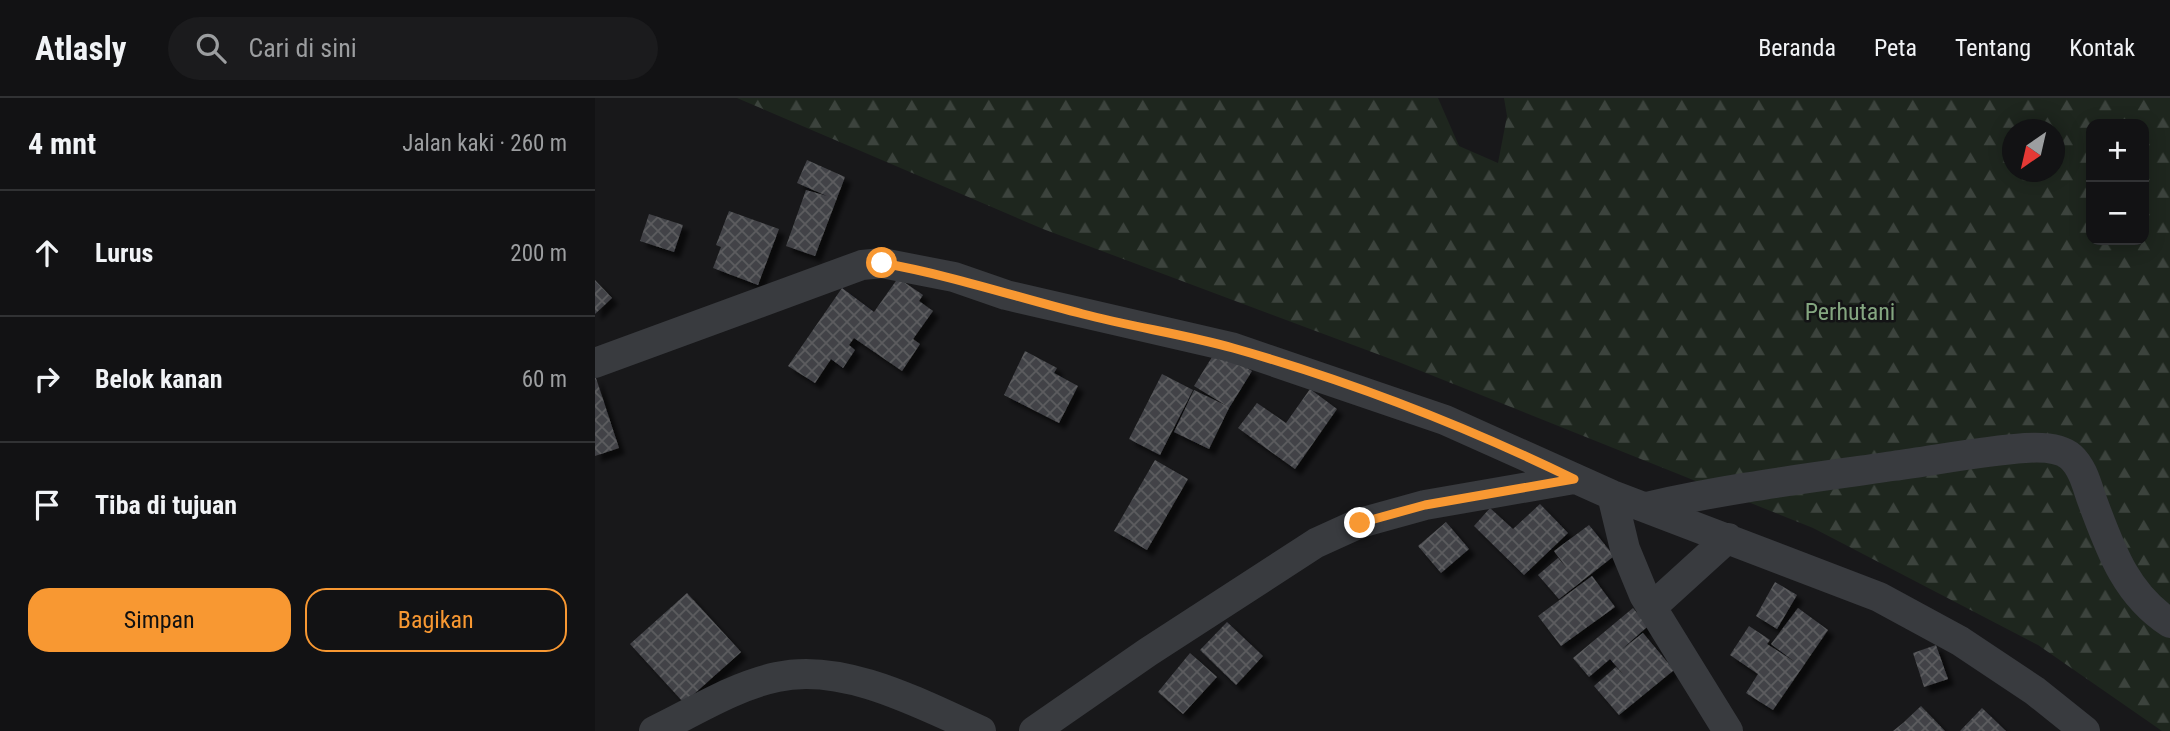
<!DOCTYPE html>
<html lang="id">
<head>
<meta charset="utf-8">
<style>
  :root { --surface:#121214; --page:#1b1b1d; --text:#f1f3f6; --muted:#9c9ea0; --line:#313234; --accent:#f89832 }
  body { margin:0; font-family:"Roboto Condensed",sans-serif; background:var(--page); color:var(--text) }
  .controls { position:absolute; right:21px; top:21px; display:grid; overflow:hidden; border-radius:14px; box-shadow:0 4px 18px #0003 }
  .controls button { width:63px; height:63px; display:grid; place-items:center; padding:0; border:0; border-bottom:2px solid var(--line); background:var(--surface); color:var(--text); font:35px sans-serif }
  .compass { position:absolute; left:1407px; top:21px; width:63px; height:63px; border-radius:50%; background:var(--surface); box-shadow:0 4px 18px #0003; rotate:214deg }
  .stop { position:absolute; width:21px; height:21px; margin:-16px; border:5px solid #f89832; border-radius:50%; background:#fff }
  .stop.end { background:#f89832; border-color:#fff; box-shadow:0 2px 7px #0008 }
  .list { margin:0; padding:0; list-style:none }
  h2 { display:flex; justify-content:space-between; align-items:center; height:91px; margin:0; padding:0 28px; font-size:30px }
  h2 small { font-size:23px; font-weight:400; color:var(--muted) }
  .list li { display:grid; grid-template-columns:46px 1fr auto; gap:21px; align-items:center; box-sizing:border-box; height:126px; padding:0 28px; border-top:2px solid var(--line) }
  .list b { display:block; font-size:26px; white-space:nowrap }
  .list em { font-size:23px; font-style:normal; color:var(--muted) }
  .actions { display:flex; gap:14px; padding:21px 28px }
  .actions a { flex:1; padding:16px 0; border:2px solid var(--accent); border-radius:21px; text-align:center; font-size:24px; color:var(--accent) }
  .actions .main { background:var(--accent); color:#111 }
  .icon { flex:none; width:38px; height:38px; fill:none; stroke:currentColor; stroke-width:2; stroke-linecap:round; stroke-linejoin:round }
  .map { position:relative; flex:none; width:1575px; height:633px; overflow:hidden }
  header { display:flex; align-items:center; gap:42px; box-sizing:border-box; height:98px; padding:0 35px; background:var(--surface); border-bottom:2px solid var(--line) }
  header strong { font-size:33px }
  nav { display:flex; gap:38px; margin-inline-start:auto; font-size:24px }
  .search { width:490px; height:63px; background:var(--page); display:flex; align-items:center; gap:18px; box-sizing:border-box; padding:0 24px; border-radius:38px; color:var(--muted); font-size:26px }
  main { display:flex }
  aside { flex:1; background:var(--surface) }
  .map>svg:first-child { display:block }
</style>
</head>
<body>
<header>
<strong>Atlasly</strong>
<div class="search"><svg class="icon" aria-label="search" viewBox="0 0 24 24"><circle cx="10" cy="10" r="6"/><path d="M15 15l6 6"/></svg>Cari di sini</div>
<nav><a>Beranda</a><a>Peta</a><a>Tentang</a><a>Kontak</a></nav>
</header>
<main>
<aside>
<h2>4 mnt<small>Jalan kaki · 260 m</small></h2>
<ul class="list">
<li><svg class="icon" aria-label="ahead" viewBox="0 0 24 24"><path d="M12 20V5M6 11l6-6 6 6"/></svg><div><b>Lurus</b></div><em>200 m</em></li>
<li><svg class="icon" aria-label="right" viewBox="0 0 24 24"><path d="M7 20v-9h11M14 6l5 5-5 5"/></svg><div><b>Belok kanan</b></div><em>60 m</em></li>
<li><svg class="icon" aria-label="arrive" viewBox="0 0 24 24"><path d="M6 21V4h12l-3 4 3 4H6"/></svg><div><b>Tiba di tujuan</b></div></li>
</ul>
<div class="actions"><a class="main">Simpan</a><a>Bagikan</a></div>
</aside>
<div class="map">
<svg width="1575" height="633" viewBox="0 0 1575 633">
  <defs>
    <pattern id="forest-firs" width="22" height="20" patternUnits="userSpaceOnUse" patternTransform="scale(1.75)"><rect width="22" height="20" fill="#1e261e"/><path d="M5 1l3.5 6h-7zM16 11l3.5 6h-7z" fill="#3c433d"/></pattern>
    <pattern id="building-cross-hatch" width="8" height="8" patternUnits="userSpaceOnUse" patternTransform="scale(1.75)"><rect width="8" height="8" fill="#424347"/><path d="M0 0l8 8M0 8l8-8" fill="none" stroke="#5b5c5f"/></pattern>
    <filter id="shadow"><feDropShadow dx="6" dy="6" stdDeviation="2" flood-color="#0009"/></filter>
  </defs>
  <rect width="100%" height="100%" fill="#18181a"/>
  <path fill="url(#forest-firs)" fill-rule="evenodd" d="M 142,0 L 843,0 L 864,48 L 903,65 L 912,18 L 909,0 L 1575,0 L 1575,633 L 1567,633 L 1443,547 L 1218,430 L 801,263 L 448,131 ZM 1496,26 L 1549,26 L 1549,142 L 1496,142 ZM 1418,32 L 1460,32 L 1460,74 L 1418,74 Z"/>
  <path fill="url(#building-cross-hatch)" filter="url(#shadow)" d="M 212,62 L 250,79 L 220,158 L 191,148 L 211,92 L 232,98 L 202,85 Z
    M 134,113 L 184,131 L 163,187 L 118,170 L 126,149 L 121,147 Z
    M 54,116 L 88,127 L 79,154 L 45,143 Z
    M 303,180 L 328,197 L 324,203 L 338,213 L 318,241 L 325,246 L 307,273 L 259,240 L 254,247 L 260,252 L 248,270 L 236,261 L 220,285 L 193,268 L 247,190 L 279,214 Z
    M 0,182 L 17,200 L 0,216 Z
    M 622,251 L 657,273 L 634,310 L 614,351 L 579,334 L 599,292 L 632,308 L 599,288 Z
    M 430,253 L 462,270 L 459,275 L 483,288 L 464,325 L 409,297 Z
    M 567,276 L 598,292 L 565,357 L 534,341 Z
    M 0,277 L 24,350 L 0,358 Z
    M 715,291 L 742,311 L 700,371 L 643,330 L 662,305 L 691,325 Z
    M 560,362 L 593,381 L 552,452 L 519,433 Z
    M 945,406 L 973,435 L 929,477 L 879,428 L 895,410 L 918,431 Z
    M 851,424 L 874,451 L 846,475 L 823,448 Z
    M 994,427 L 1019,458 L 964,501 L 943,477 L 963,460 L 971,469 L 959,453 Z
    M 997,478 L 1020,509 L 966,548 L 943,518 Z
    M 1180,484 L 1202,497 L 1182,531 L 1161,518 Z
    M 92,495 L 146,554 L 89,605 L 35,546 Z
    M 1038,510 L 1053,528 L 1026,552 L 1048,535 L 1079,572 L 1024,617 L 999,588 L 1021,569 L 1028,576 L 1015,561 L 994,579 L 978,560 Z
    M 1203,510 L 1233,532 L 1178,612 L 1151,595 L 1163,576 L 1135,557 L 1154,528 L 1175,542 L 1172,546 L 1200,564 L 1176,546 Z
    M 632,524 L 668,558 L 641,587 L 605,552 Z
    M 1341,547 L 1353,581 L 1329,589 L 1318,555 Z
    M 595,555 L 622,579 L 588,616 L 563,594 Z
    M 1326,608 L 1350,633 L 1298,633 L 1308,625 Z
    M 1387,610 L 1411,633 L 1365,633 Z"/>
  <g fill="none" stroke-linecap="round" stroke-linejoin="round">
    <path stroke="#393b3f" stroke-width="30" d="M 0,265 L 267,167 L 287,165 L 359,179 L 411,197 L 636,249 L 850,322 L 1017,397 L 1284,499 L 1365,543 L 1440,593 L 1490,633
      M 1017,397 L 1030,451 L 1049,497 L 1133,633
      M 1051,409 C 1133,390 1216,380 1298,368 C 1342,362 1387,353 1430,350 C 1445,349 1465,349 1476,359 C 1488,370 1492,388 1497,402 C 1515,450 1530,496 1575,525
      M 1056,510 L 1133,440
      M 59,633 C 97,615 139,588 182,579 C 248,564 326,606 386,633
      M 439,633 L 553,554 L 721,445 L 765,425 L 830,407 L 979,381"/>
  </g>
  <g fill="none" stroke-linecap="round" stroke-linejoin="round">
    <path stroke="#f89832" stroke-width="9" d="M 287,165 C 355,177 421,199 488,216 C 537,229 588,236 638,250 C 755,283 870,328 979,381 L 830,407 L 765,425"/>
  </g>
  <g text-anchor="middle" dominant-baseline="central" stroke-width="5" stroke-linejoin="round" paint-order="stroke">
    <g font-size="24" fill="#84a680" stroke="#131315">
      <text x="1255" y="214">Perhutani</text>
    </g>
  </g>
</svg>
<div class="controls">
<button>+</button>
<button>−</button>
</div>
<svg class="compass" viewBox="-18 -18 36 36"><path d="M0-13l5 13h-10z" fill="#e53935"/><path d="M0 13l5-13h-10z" fill="#9c9ea0"/></svg>
<div class="stop" style="left:287px;top:165px"></div>
<div class="stop end" style="left:765px;top:425px"></div>
</div>
</main>
</body>
</html>
